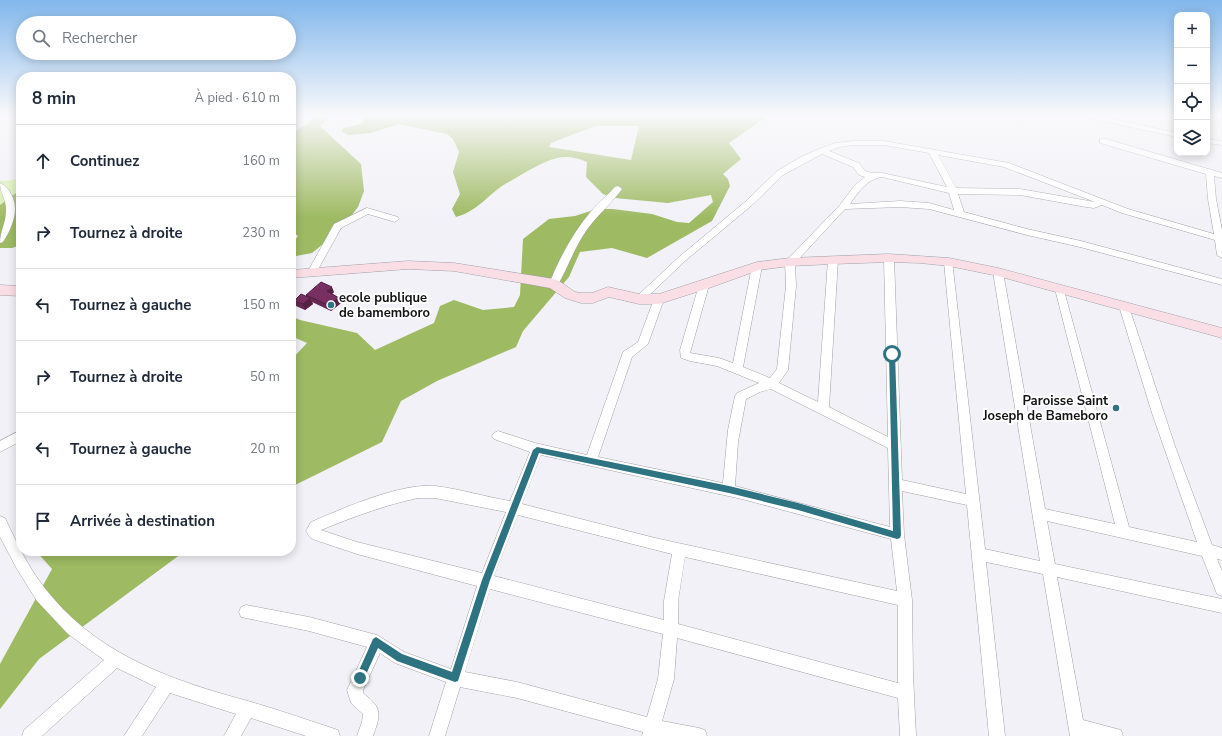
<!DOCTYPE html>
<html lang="fr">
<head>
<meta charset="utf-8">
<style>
  :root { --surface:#fff; --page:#f2f2f3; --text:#1f2937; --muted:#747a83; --line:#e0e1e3 }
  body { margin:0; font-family:"Nunito Sans",sans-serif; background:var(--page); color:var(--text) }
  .controls { position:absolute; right:12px; top:12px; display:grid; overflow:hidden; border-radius:8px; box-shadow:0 2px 10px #0003 }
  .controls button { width:36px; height:36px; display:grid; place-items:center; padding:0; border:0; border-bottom:1px solid var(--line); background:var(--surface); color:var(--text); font:20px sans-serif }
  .stop { position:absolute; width:12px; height:12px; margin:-9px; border:3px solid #2d7381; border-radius:50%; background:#fff }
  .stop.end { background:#2d7381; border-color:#fff; box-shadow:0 1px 4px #0008 }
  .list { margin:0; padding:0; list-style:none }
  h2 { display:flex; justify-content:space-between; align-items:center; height:52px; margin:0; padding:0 16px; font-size:17px }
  h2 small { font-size:13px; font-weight:400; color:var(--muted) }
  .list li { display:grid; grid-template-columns:26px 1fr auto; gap:12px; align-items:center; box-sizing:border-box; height:72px; padding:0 16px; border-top:1px solid var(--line) }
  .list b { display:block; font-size:15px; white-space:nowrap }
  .list em { font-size:13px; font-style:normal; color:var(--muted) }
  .icon { flex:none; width:22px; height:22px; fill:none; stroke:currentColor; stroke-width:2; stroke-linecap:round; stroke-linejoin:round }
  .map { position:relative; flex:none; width:1222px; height:736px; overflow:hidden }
  .search { position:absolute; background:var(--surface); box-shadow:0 2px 10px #0003; left:16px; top:16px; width:280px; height:44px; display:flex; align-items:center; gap:10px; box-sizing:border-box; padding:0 14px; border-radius:22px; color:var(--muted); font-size:15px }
  .panel { position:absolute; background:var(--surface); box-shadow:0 2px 10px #0003; left:16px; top:72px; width:280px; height:484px; border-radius:16px }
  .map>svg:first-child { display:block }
</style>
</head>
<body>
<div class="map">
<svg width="1222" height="736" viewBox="0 0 1222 736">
  <rect width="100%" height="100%" fill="#f1f1f7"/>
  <path fill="#d9efb0" d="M 21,177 L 21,189 L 0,205 L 0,181 L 12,180 Z"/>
  <path fill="#9eba62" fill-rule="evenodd" d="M 316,115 L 332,115 L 329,116 L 320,126 L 361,164 L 364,191 L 358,207 L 340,230 L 312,253 L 296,256 L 291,251 L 291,246 L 298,236 L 291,230 L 291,133 L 308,124 Z
    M 362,115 L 769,115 L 729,143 L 741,159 L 723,174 L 728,179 L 730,186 L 712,221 L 647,258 L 612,248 L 580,252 L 569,277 L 523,331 L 516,347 L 437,381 L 401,401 L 382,442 L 291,487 L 291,360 L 307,343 L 291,336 L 291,316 L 300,320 L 357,333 L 375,350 L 434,323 L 440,306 L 454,300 L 483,310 L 514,307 L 520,295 L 523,239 L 549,219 L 575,216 L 597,209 L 613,209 L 652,214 L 677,222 L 689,223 L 713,202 L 711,195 L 668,203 L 615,198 L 603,194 L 586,177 L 587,162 C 563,151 548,160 526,172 C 518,177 510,181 502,186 C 485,198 477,211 456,217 L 452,209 L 460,194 L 453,172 L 459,152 L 453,139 L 447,134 L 399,124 L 371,133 L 349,135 L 342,132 L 343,128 L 361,124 L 366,117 ZM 595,126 L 639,126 L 631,160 L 549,147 L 551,143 Z
    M 21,189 L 21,245 L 12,248 L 0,248 L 0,205 Z
    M 36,551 L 185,551 L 39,659 L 0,709 L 0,664 L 52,569 Z"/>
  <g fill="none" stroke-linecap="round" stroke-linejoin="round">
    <defs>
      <path id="street" d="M 1080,115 L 1094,115 L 1177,133 L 1177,137 L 1084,117 Z
        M 1207,115 L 1222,115 L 1222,119 L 1208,117 Z
        M 1100,139 L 1106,139 L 1222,173 L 1222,178 L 1214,176 L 1216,199 L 1222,230 L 1222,258 L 1217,255 L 1215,240 L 1122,213 L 1102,205 L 1094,208 L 1086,207 L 1020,195 L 958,194 L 964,212 L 1027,229 L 1081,241 L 1222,279 L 1222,285 L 1080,247 L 1027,235 L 929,209 L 900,207 L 845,209 L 795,263 L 796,286 L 788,370 L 779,383 L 818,402 L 828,260 L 830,258 L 836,258 L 838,260 L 829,407 L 888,437 L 884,258 L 886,256 L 892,256 L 894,258 L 902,480 L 966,494 L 944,262 L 949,259 L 952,260 L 985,549 L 1040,561 L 993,272 L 998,269 L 1003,272 L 1045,509 L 1115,524 L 1055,289 L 1057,287 L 1063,287 L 1129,527 L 1197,542 L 1152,413 L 1119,306 L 1124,302 L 1128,304 L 1176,449 L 1212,545 L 1222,548 L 1222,560 L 1217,559 L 1222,571 L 1222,596 L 1217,594 L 1202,556 L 1047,521 L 1055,564 L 1222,599 L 1222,613 L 1057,577 L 1083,720 L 1121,730 L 1123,736 L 1070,736 L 1043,574 L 986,562 L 1005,736 L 989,736 L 967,505 L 902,491 L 904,535 L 912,600 L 913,675 L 916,736 L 900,736 L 898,698 L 677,638 L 674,679 L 662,721 L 699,728 L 705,730 L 707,736 L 642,736 L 643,732 L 517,698 L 460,687 L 445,736 L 429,736 L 446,682 L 395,663 L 380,653 L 363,690 L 363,693 C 366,696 370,698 373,702 C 383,712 377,724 373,736 L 357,736 L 362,722 L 363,714 L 351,703 L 347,690 L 367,647 L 309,631 L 241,617 L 239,612 L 241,607 L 246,605 L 309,617 L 377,635 L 404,652 L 451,669 L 477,586 L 357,554 L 315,540 C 310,538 309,536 306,531 L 311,522 C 344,508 400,483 435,486 C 460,489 486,497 510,501 L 530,452 L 494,439 L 492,436 L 494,433 L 498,431 L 535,443 L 587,455 L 622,355 L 623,352 L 638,342 L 654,299 L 659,296 L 664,299 L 648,344 L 632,357 L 598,457 L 723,483 L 728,430 L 735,396 L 737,393 L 759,383 L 717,366 L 690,361 L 681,358 L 680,350 L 699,285 L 704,282 L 709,285 L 690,353 L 719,358 L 733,363 L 752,266 L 754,264 L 760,264 L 762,266 L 743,367 L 770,378 L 777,369 L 786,286 L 785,262 L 840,205 L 854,186 L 865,177 L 859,175 L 853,167 L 822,154 L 783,175 L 751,206 L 685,261 L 643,301 L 635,301 L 634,299 L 679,257 L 745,202 L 777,171 L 801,157 L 819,149 L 835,143 L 854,141 L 884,141 L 1009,163 L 1128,209 L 1214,234 L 1208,199 L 1206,174 L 1100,143 ZM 854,145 L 884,145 L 929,153 L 947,187 L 882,173 L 872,173 L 865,171 L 859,163 L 829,151 L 839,147 ZM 938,155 L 1004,167 L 1095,202 L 1020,189 L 956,188 ZM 882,177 L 949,193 L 954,210 L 929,203 L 900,201 L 850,204 C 858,192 867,179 882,177 ZM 771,389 L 888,448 L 890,527 L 735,486 L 738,442 L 746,399 L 760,392 ZM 541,455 L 742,499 L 891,539 L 897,591 L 655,538 L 522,504 ZM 418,498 L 435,498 L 506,512 L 482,573 L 357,542 L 321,530 C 353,517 385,505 418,498 ZM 518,515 L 672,554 L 664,601 L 664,620 L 494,576 ZM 685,557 L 898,605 L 898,683 L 678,624 L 678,601 ZM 490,589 L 663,634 L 658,679 L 647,717 L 517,682 L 465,672 Z
        M 1207,139 L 1222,141 L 1222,145 L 1207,143 Z
        M 0,183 C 5,185 9,190 11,194 C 20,210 12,228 3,242 L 0,243 C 0,231 6,223 6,211 C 7,201 0,193 0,183 Z
        M 618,186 L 622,189 C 611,204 597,215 586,231 C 574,248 568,268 557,286 L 551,286 L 549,284 C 560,257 574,231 593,209 C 600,201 608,195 615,187 Z
        M 367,208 L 398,217 L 399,219 L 395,222 L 368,214 L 341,228 L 315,275 L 309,275 L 307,273 L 334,224 Z
        M 21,430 L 21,441 L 0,452 L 0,441 Z
        M 0,516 L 5,518 C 18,546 32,575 53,598 C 103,657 177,682 248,701 C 276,709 304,719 332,728 L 338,730 L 340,736 L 306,736 L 251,718 L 241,736 L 224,736 L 236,714 L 170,693 L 142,736 L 124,736 L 156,687 L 117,668 L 42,736 L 22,736 L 24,730 L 104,660 L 68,634 L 37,601 L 17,569 L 0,537 Z"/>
      <path id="secondary" d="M 889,254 L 949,258 L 998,268 L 1222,328 L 1222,338 L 998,276 L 949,266 L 920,263 L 889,262 L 833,264 L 790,266 L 759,270 L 709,288 L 659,304 L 639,304 L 609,297 L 593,303 L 581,303 L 565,298 L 550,288 L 454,271 L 408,269 L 291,278 L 291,270 L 408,261 L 454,263 L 554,279 L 559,281 L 575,292 L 581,293 L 592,293 L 608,287 L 639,294 L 659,294 L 757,262 L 790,258 Z
        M 0,285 L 21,286 L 21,296 L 0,295 Z"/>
    </defs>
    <use href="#street" stroke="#a1a1a6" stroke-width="1"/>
    <use href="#secondary" stroke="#a1a1a6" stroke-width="1"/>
    <use href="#street" fill="#fff" fill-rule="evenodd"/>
    <use href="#secondary" fill="#fadee6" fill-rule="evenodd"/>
  </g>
  <path fill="#672853" d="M 334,292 L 332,294 L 339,298 L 341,303 L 331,311 L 312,302 L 313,304 L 305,310 L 296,306 L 294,301 L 306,296 L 306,295 Z"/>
  <path fill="#542144" d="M 332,287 L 334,292 L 329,296 L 327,291 Z
    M 310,298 L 313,304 L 305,310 L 303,304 Z
    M 339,298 L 341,303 L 331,311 L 328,305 Z"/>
  <path fill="#782f61" stroke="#542144" d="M 321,282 L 332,287 L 327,291 L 339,298 L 328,305 L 306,295 Z
    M 301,294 L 310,298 L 303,304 L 294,301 Z"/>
  <linearGradient id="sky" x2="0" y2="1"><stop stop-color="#82b7ec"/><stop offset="0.53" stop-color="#f9f9fb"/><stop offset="1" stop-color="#f9f9fb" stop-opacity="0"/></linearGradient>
  <rect width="1222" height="218" fill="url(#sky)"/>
  <path fill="#2d7381" d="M 892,351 L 895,354 L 901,535 L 900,538 L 897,539 L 798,510 L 729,493 L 539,453 L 490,580 L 458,681 L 455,682 L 397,661 L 378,648 L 363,681 L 360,683 L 357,681 L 356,678 L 357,675 L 373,639 L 376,637 L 402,654 L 452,672 L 482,580 L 533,450 L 537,447 L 729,486 L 798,503 L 893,531 L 889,354 Z"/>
  <g fill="#2d7381" stroke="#fff" stroke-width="1.5">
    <circle cx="331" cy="305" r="4"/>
    <circle cx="1116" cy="408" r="4"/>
  </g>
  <g text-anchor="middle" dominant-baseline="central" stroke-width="4" stroke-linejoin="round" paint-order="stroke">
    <g font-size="13" font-weight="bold" fill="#131315" stroke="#fff" text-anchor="start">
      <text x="339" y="298">ecole publique<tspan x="339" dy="15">de bamemboro</tspan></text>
      <text x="1108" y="401" text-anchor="end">Paroisse Saint<tspan x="1108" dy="15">Joseph de Bameboro</tspan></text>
    </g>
  </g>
</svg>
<div class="controls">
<button>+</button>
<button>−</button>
<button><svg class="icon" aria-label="locate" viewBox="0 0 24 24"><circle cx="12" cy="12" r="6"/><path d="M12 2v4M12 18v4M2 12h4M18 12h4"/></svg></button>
<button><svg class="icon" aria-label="layers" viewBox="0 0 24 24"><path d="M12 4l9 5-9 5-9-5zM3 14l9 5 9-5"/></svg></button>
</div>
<div class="stop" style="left:892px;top:354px"></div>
<div class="stop end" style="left:360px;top:678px"></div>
<div class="search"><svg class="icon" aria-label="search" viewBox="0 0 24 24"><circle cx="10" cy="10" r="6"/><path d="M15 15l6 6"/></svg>Rechercher</div>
<section class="panel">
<h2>8 min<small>À pied · 610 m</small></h2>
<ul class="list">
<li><svg class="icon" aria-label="ahead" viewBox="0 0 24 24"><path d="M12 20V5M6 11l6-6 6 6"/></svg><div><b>Continuez</b></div><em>160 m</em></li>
<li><svg class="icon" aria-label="right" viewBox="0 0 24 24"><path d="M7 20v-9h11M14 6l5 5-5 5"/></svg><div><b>Tournez à droite</b></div><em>230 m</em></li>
<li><svg class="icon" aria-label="left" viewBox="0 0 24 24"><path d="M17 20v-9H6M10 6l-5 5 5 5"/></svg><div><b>Tournez à gauche</b></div><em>150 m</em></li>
<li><svg class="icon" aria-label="right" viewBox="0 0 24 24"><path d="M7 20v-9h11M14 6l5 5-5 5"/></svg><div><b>Tournez à droite</b></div><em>50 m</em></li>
<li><svg class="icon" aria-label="left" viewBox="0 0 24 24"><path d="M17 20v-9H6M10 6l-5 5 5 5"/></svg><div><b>Tournez à gauche</b></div><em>20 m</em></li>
<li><svg class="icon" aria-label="arrive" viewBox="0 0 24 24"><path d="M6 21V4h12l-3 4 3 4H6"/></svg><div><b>Arrivée à destination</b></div></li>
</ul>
</section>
</div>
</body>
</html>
